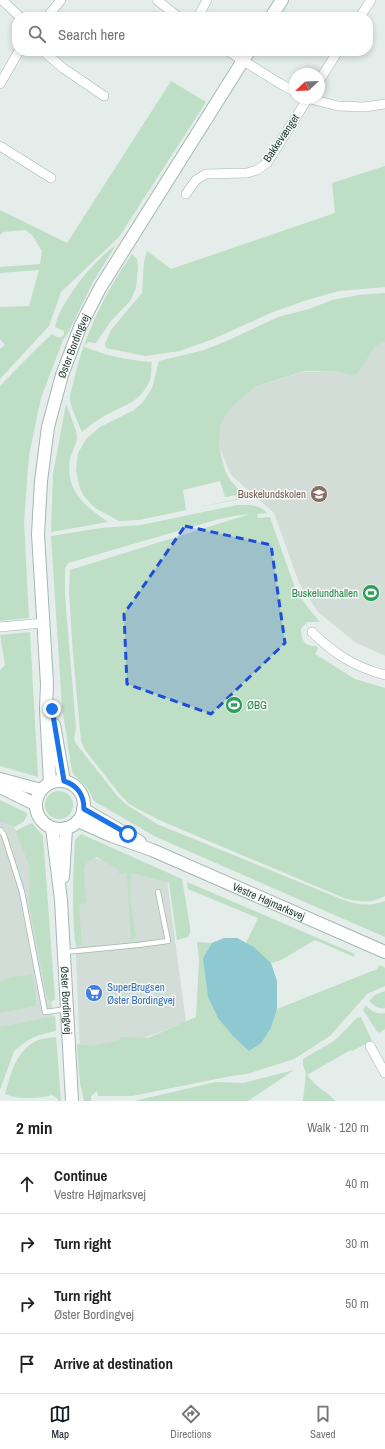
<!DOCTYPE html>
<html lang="en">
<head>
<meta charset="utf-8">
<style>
  :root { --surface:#fff; --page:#f2f2f2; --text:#222; --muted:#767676; --line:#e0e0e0; --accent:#111827 }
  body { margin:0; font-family:"Archivo Narrow",sans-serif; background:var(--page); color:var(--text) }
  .compass { position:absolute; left:289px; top:68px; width:36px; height:36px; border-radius:50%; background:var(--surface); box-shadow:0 2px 6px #0003; rotate:247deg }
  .stop { position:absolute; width:12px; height:12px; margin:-9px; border:3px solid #1a73e8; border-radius:50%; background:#fff }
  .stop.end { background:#1a73e8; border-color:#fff; box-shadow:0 1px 4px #0008 }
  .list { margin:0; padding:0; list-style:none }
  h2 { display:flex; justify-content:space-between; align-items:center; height:52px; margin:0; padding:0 16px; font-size:17px }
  h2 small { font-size:13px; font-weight:400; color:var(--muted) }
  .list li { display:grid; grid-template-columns:26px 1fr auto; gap:12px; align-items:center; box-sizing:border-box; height:60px; padding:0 16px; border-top:1px solid var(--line) }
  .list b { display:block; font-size:15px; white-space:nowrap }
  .list p { margin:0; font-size:13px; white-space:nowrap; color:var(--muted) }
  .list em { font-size:13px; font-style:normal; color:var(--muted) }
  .icon { flex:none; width:22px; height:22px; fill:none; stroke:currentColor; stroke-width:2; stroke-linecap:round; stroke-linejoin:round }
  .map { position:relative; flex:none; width:385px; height:1101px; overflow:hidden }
  .search { position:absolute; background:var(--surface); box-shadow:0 2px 6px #0003; left:12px; right:12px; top:12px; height:44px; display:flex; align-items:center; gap:10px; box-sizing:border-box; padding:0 14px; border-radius:16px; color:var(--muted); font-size:15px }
  .sheet { height:292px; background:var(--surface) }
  nav { display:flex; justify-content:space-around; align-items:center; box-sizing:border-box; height:56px; border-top:1px solid var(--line); background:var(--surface); font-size:11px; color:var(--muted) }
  nav a { display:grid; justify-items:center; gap:2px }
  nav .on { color:var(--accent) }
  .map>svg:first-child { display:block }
</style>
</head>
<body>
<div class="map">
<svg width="385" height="1101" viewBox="0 0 385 1101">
  <rect width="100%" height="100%" fill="#e4ede9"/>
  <path fill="#d2ddd8" d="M 385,342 L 385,656 L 355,642 L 318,612 L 299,583 L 274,513 L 231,475 L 219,446 L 221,423 L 233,406 L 257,386 L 304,372 L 333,371 L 355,376 L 360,370 L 376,346 Z
    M 0,817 L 10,822 L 38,862 L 53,1018 L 0,1030 Z
    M 85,855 L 167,880 L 186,1022 L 118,1048 L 80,1050 L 75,937 L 76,862 Z"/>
  <path fill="#bedec6" d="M 171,81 L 206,102 L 119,237 L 61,292 L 49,326 L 0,379 L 0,349 L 5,345 L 0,339 L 0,307 L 29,306 L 39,270 L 0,273 L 0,267 L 40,264 L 42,251 L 32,235 L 25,230 L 3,232 L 0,235 L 0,210 L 67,243 Z
    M 385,166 L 385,287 L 339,291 L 307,300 L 273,312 L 213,339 L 180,351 L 145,356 L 106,348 L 105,344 L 111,330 L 142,293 L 144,262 L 147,251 L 171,269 L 335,213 L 332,183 Z
    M 116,245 L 93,282 L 68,333 L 63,340 L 41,398 L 29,455 L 24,522 L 29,618 L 0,621 L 0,386 C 17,369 33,351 52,334 C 56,337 60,339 64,335 L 64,331 L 55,327 C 60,302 94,260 116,245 Z
    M 132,254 L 137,259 L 138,268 L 136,288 L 131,300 L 111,321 L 96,343 L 89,342 L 83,346 C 106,356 127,360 152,362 C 151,367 152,375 150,380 C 141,401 126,405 108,414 C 98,419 90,425 82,432 C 78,422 72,411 70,400 C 69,395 73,385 74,379 C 85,334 105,292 132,254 Z
    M 385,293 L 385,342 L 376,346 L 360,370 L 355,376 L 333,371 L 305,371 L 257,386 L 233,406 L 221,423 L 219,446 L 225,471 L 231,481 L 243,494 L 225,497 L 220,481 L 183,490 L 186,510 L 139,520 L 119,521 L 95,508 L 84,496 L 80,489 L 76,470 L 78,453 L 86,439 L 100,427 L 134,410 L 143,402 L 152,388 L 159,361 L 204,350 L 229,340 L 278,317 L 309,309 L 332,300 L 359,295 Z
    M 66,404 C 69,411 77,431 77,437 C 77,444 71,453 70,460 C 65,491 85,506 108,522 L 51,532 L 53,474 Z
    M 247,497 L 250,499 L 241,499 L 189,509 Z
    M 237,505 C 249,505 259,504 267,513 L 257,514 L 258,518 L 270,517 L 295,588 L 306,605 L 320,622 L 307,622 L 301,629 C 301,639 304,647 316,646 L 318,648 L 315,654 L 355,679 L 385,688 L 385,896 C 371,904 359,902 344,898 L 159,820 L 129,804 L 118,792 L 85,750 L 81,741 L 73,654 L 69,591 L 70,570 L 250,514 L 234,516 L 219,519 L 68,563 L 65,569 L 65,595 L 76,728 L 74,739 L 77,745 L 118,797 L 127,805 L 157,824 L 341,899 C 358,905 367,907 385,901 L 385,937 L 154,836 L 94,801 L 87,787 L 74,775 L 72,771 L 62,707 L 51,536 L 101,528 L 141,525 Z
    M 30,632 L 38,777 L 0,766 L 0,670 L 5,665 L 0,635 Z
    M45 805a14 14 0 1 1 28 0a14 14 0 1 1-28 0Z
    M 0,800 L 27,813 C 27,821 21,823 15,827 L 0,821 Z
    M 32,823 L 43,836 L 55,999 L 51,1002 L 48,999 L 45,989 L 29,902 L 30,867 L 16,832 L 17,830 Z
    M 81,834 L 182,879 L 190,927 L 190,933 L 188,937 L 177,940 L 169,883 L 133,873 L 131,874 L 130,900 L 136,937 L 131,941 L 127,873 L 119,874 L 119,870 L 97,857 C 90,860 85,862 84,870 L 86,903 L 79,904 L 82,945 L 79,945 L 75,942 C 72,908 73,874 75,840 Z
    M 187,882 L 355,954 L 354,957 L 315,940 L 281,960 L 271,963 L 254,947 L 246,943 L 258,918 L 188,889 Z
    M 197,942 L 212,943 L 203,958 L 271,1028 L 277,1009 L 377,969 L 380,965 L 385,968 L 385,986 L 367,994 L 330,1036 L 294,1059 L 247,1074 L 231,1076 L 132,1096 L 98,1096 L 97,1091 L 91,1096 L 91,1101 L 84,1101 L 80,1083 L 77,1044 L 90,1046 L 118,1041 L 121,1037 L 148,1038 L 196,1017 L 199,959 Z
    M 32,974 L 36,1002 L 35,1006 L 0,1013 L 0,983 L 8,978 Z
    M 385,991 L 385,1008 C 377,1009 375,1006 369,1001 L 375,995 Z
    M 366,1005 C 370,1011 378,1015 385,1013 L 385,1029 L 379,1033 L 376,1030 L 363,1010 Z
    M 55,1016 L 56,1031 L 39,1035 L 28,1040 L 14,1051 L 0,1090 L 0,1027 Z
    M 361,1017 L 372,1041 L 352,1051 L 351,1050 L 347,1052 L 307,1075 C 314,1086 327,1091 335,1101 L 303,1101 L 306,1073 L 303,1065 L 303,1059 L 334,1041 L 357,1018 Z
    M 56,1037 L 61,1101 L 58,1101 L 58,1099 L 51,1094 L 50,1096 C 35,1098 20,1100 5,1094 C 11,1073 16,1050 38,1040 C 44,1038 51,1038 56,1037 Z
    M 294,1070 L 248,1101 L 138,1101 L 138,1100 L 216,1082 L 243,1083 Z"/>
  <path fill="#8ec8d1" d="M 224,938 L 237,938 L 254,947 L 271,963 L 277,981 L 277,1009 L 271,1028 L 261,1043 L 249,1051 L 233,1036 L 218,1018 L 208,997 L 203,958 L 212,943 Z"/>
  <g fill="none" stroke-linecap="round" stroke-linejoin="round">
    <defs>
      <path id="lane" d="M 0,830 L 4,835 L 22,892 L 45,1012 L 67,1009
        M 65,952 L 138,945 L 168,941 L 158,892"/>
      <path id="street" d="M 2,0 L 20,17
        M 157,0 L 178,17
        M 47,17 L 61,0
        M 198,17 L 207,0
        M 360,17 L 371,0
        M 43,51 L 63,68 L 104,96
        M 228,51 L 279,83 L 295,92
        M 319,81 L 338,51
        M 0,84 L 19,51
        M 307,98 L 338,106 L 365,107 L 385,104
        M 0,146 L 51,178
        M 186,194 L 196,180 L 206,174 L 247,173 L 257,170 L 267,163 L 308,98
        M 0,627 L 43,623
        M 312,632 C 334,654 355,667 385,675
        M 370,1046 L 385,1073"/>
      <g id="secondary">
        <path d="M 271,17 L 282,0"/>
        <path d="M 54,725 L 64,781"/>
        <path d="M 0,779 L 41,790"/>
        <circle cx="60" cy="805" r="24"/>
        <path id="s1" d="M 50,783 L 46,709 L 47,684 L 38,534 L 41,481 L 48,427 L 62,375 L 80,327 L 100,288 L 249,51"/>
        <path d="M 0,787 L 35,804"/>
        <path d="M 83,809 L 140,842"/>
        <path id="s2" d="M 78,821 L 112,836 L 152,850 L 385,952"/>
        <path id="s3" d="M 52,828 L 61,900 L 72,1101"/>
        <path d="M 63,877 L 66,828"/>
      </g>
    </defs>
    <use href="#lane" stroke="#a7b5b0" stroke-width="6"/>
    <use href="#street" stroke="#a7b5b0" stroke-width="10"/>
    <use href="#secondary" stroke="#a3b9b1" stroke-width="14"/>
    <use href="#lane" stroke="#fff" stroke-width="4.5"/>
    <use href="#street" stroke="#fff" stroke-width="9"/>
    <use href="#secondary" stroke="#fff" stroke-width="12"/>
  </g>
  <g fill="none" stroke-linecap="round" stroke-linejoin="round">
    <path stroke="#1a73e8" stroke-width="5" d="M 52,709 L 64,781 C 77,785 84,795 84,809 L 128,834"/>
  </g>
  <path fill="#1d4ed8" fill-opacity="0.2" stroke="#1d4ed8" stroke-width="3" stroke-dasharray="8 5" stroke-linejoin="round" d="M 185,526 L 271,545 L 285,643 L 211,714 L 127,684 L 124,614 Z"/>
  <defs>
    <symbol id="school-disc" viewBox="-11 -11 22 22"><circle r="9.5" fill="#8d6e63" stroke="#f5faf7"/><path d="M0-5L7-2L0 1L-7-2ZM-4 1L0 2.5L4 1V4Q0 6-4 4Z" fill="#fff"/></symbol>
    <symbol id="stadium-disc" viewBox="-11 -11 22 22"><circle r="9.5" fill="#2e9e5b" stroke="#f5faf7"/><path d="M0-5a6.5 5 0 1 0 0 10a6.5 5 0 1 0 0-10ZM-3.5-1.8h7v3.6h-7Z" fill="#fff"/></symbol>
    <symbol id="supermarket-disc" viewBox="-11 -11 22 22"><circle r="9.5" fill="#3f7fe0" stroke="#f5faf7"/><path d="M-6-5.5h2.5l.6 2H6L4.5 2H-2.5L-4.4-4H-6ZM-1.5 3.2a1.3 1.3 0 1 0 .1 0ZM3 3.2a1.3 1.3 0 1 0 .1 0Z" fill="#fff"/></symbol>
  </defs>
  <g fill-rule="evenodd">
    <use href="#school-disc" x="309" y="484" width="20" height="20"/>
    <use href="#stadium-disc" x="361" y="583" width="20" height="20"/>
    <use href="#stadium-disc" x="224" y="695" width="20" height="20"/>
    <use href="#supermarket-disc" x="84" y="983" width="20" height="20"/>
  </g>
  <g text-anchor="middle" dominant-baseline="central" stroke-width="3" stroke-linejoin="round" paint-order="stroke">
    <g font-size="11" fill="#243f37" stroke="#f5faf7">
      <text transform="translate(281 138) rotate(-56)">Bakkevænget</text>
      <text stroke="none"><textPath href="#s1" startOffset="442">Øster Bordingvej</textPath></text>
      <text stroke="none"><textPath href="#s2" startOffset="207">Vestre Højmarksvej</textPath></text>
      <text stroke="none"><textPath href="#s3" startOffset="173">Øster Bordingvej</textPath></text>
    </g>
    <g font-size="11" fill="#785e54" stroke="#f5faf7" text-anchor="end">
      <text x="306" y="494">Buskelundskolen</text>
    </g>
    <g font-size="11" fill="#27864d" stroke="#f5faf7" text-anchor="end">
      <text x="358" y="593">Buskelundhallen</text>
      <text x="247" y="705" text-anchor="start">ØBG</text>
    </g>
    <g font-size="11" fill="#366cbe" stroke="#f5faf7" text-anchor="start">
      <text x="107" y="987">SuperBrugsen<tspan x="107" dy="13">Øster Bordingvej</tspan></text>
    </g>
  </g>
</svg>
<svg class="compass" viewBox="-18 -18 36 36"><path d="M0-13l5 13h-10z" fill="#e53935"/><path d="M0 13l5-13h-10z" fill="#767676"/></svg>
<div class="stop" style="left:128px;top:834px"></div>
<div class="stop end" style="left:52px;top:709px"></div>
<div class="search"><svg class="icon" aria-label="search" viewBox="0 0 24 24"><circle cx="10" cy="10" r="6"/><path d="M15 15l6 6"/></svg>Search here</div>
</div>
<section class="sheet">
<h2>2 min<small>Walk · 120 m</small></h2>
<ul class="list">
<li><svg class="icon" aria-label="ahead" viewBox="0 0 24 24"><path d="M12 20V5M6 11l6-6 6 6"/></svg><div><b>Continue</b><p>Vestre Højmarksvej</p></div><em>40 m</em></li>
<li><svg class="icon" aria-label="right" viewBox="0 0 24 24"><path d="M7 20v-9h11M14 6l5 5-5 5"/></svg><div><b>Turn right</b></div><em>30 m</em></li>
<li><svg class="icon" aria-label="right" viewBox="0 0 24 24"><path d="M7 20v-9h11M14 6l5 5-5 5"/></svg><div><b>Turn right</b><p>Øster Bordingvej</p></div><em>50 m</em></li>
<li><svg class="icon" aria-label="arrive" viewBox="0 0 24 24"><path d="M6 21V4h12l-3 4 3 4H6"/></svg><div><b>Arrive at destination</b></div></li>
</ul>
</section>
<nav>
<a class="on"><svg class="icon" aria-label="map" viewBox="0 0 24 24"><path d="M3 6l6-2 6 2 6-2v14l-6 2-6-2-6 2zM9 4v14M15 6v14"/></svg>Map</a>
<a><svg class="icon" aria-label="directions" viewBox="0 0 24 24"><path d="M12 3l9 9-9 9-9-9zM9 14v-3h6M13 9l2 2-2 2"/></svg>Directions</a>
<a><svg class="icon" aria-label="saved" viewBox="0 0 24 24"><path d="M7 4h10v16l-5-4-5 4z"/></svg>Saved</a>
</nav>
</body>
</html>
